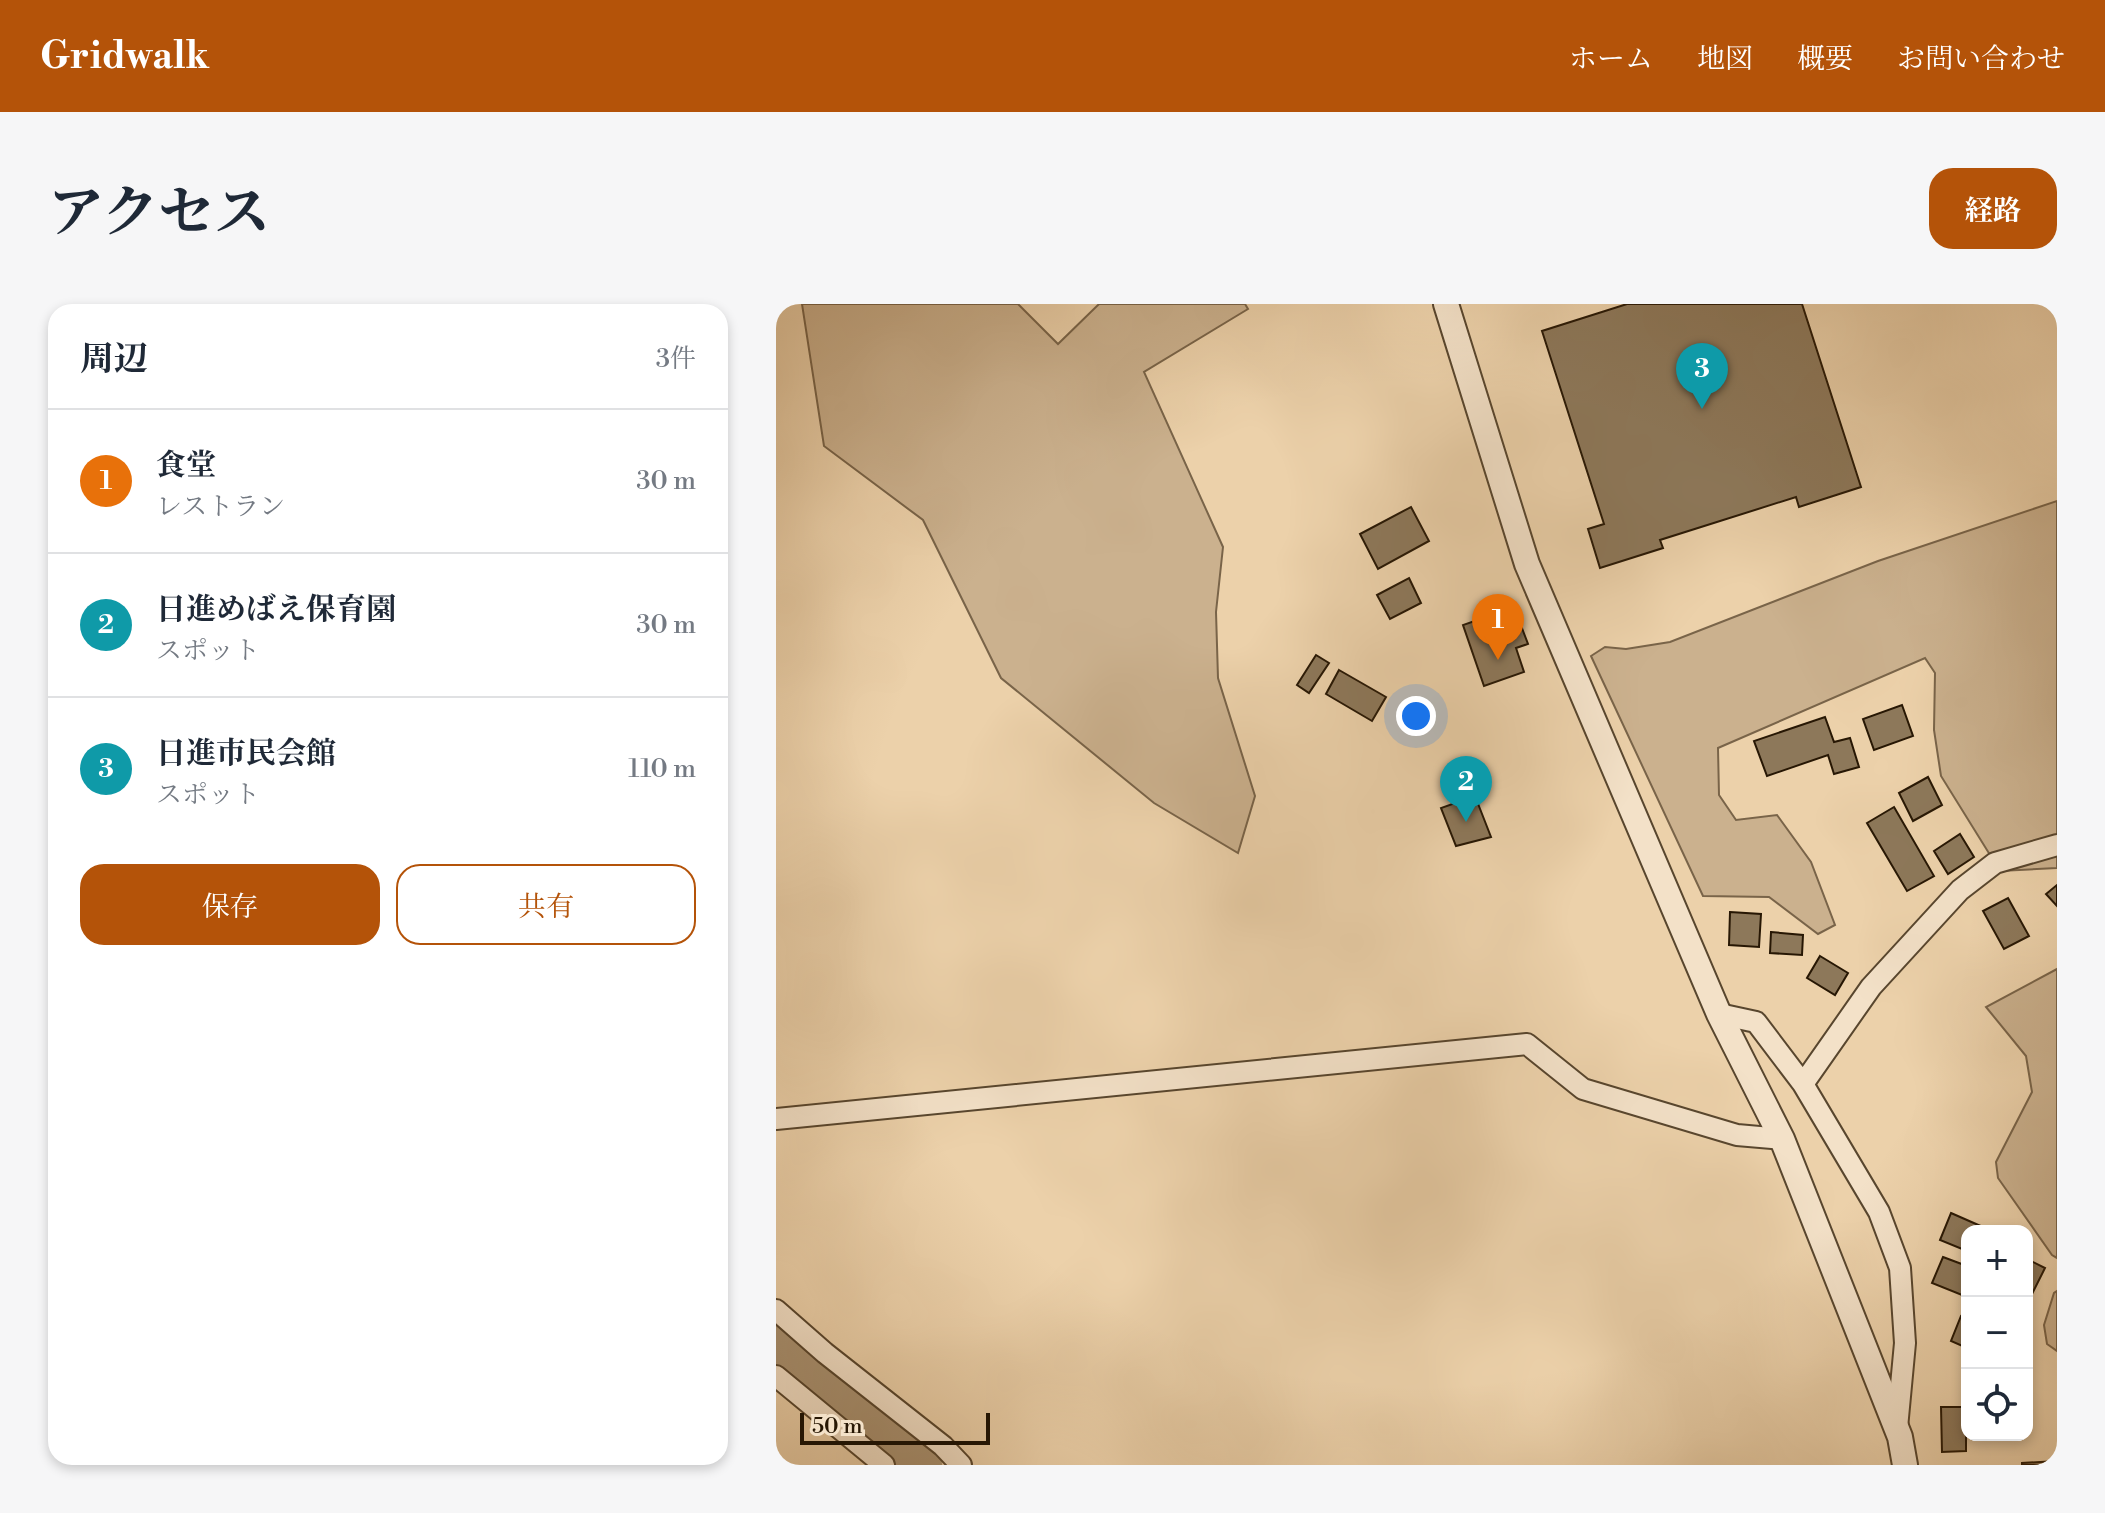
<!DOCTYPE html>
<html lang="ja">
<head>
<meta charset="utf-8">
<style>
  :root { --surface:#fff; --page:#f6f6f7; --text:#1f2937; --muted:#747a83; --line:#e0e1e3; --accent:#b45309 }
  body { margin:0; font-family:"Libre Bodoni","Noto Serif JP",serif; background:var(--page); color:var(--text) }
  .controls { position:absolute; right:24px; bottom:24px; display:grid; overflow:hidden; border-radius:16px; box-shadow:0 4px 12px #0003 }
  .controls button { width:72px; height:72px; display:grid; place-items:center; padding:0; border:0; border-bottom:2px solid var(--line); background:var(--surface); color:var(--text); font:40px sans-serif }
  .scale { position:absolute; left:24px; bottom:20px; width:190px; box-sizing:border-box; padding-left:8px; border:4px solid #271704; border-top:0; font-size:22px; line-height:28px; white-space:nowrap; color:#271704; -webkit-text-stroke:6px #f3e1c8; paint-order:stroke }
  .you { position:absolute; left:640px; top:412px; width:28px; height:28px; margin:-20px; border:6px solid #fff; border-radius:50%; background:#1a73e8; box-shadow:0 0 0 12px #1a73e833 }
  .badge { display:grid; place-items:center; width:52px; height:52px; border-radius:50%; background:var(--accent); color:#fff; font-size:26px; font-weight:700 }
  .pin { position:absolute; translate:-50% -66px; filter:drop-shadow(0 2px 4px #0008) }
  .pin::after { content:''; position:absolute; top:42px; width:28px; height:24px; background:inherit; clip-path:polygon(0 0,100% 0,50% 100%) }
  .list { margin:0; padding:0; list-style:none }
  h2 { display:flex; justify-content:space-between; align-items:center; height:104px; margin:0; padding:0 32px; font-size:34px }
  h2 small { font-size:26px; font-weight:400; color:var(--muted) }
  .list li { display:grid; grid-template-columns:52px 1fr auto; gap:24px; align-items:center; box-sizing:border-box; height:144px; padding:0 32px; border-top:2px solid var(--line) }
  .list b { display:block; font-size:30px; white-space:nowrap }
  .list p { margin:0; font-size:26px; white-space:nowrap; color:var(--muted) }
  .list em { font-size:26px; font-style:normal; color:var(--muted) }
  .actions { display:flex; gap:16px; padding:24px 32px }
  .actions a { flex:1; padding:18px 0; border:2px solid var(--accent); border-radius:24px; text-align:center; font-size:28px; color:var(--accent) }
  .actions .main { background:var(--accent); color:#fff }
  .icon { flex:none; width:44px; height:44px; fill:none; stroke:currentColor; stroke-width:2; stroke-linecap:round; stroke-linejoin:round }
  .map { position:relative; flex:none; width:1281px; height:1161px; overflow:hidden; border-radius:24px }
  header { display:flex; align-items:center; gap:48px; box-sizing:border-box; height:112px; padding:0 40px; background:var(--accent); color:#fff }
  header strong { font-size:38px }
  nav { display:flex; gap:44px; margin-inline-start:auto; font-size:28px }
  .intro { display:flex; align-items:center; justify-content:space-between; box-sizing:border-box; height:192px; padding:0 48px }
  h1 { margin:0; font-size:56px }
  .button { padding:20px 36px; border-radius:24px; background:var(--accent); color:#fff; font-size:28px; font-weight:700 }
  main { display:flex; gap:48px; padding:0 48px }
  aside { flex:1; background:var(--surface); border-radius:24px; box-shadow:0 4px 12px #0003 }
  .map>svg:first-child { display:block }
</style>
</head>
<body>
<header>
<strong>Gridwalk</strong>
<nav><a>ホーム</a><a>地図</a><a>概要</a><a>お問い合わせ</a></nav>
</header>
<div class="intro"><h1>アクセス</h1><a class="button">経路</a></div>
<main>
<aside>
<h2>周辺<small>3件</small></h2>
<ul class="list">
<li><span class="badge" style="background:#e8710a">1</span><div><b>食堂</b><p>レストラン</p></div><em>30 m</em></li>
<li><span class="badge" style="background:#0f9aa8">2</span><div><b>日進めばえ保育園</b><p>スポット</p></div><em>30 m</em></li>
<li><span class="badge" style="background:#0f9aa8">3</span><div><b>日進市民会館</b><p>スポット</p></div><em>110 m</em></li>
</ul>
<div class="actions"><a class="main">保存</a><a>共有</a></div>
</aside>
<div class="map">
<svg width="1281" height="1161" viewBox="0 0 1281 1161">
  <rect width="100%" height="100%" fill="#ecd1aa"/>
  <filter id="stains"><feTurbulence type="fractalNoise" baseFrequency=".0025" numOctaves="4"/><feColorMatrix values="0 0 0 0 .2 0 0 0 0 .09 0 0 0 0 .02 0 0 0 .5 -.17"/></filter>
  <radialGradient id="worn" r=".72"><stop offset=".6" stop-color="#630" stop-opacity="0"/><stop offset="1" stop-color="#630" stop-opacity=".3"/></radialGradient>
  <path fill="#cbb18e" stroke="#796449" stroke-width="2" d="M 26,0 L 242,0 L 282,40 L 323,0 L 469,0 L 472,5 L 368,68 L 447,243 L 440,308 L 442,374 L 479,492 L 462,549 L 378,499 L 225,374 L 147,216 L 48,142 Z
    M 1281,197 L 1281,564 L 1224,567 L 1165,472 L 1158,426 L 1159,369 L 1149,354 L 942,444 L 943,491 L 960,516 L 1001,511 L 1035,558 L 1059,621 L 1042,630 L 993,593 L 927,592 L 815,352 L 829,343 L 850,345 L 894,338 L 1102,257 Z
    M 1281,665 L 1281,954 L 1276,951 L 1222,874 L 1220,858 L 1256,788 L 1250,752 L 1210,703 Z
    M 1281,987 L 1281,1047 L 1271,1040 L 1268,1021 L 1278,989 Z"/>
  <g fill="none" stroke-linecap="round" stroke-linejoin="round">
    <path stroke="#a99272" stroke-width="46" d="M 0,1043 L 68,1102 L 143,1161"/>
  </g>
  <path fill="#8d785a" stroke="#271704" stroke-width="2" d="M 851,0 L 1026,0 L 1085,183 L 1023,203 L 1020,193 L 884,236 L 887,244 L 824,264 L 812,225 L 828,220 L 766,27 Z
    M 635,203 L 653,237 L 602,265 L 584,230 Z
    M 633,274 L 645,299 L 614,315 L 601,291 Z
    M 727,307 L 732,323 L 744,319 L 752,340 L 740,344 L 748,368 L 708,382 L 687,321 Z
    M 540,351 L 553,359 L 533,389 L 521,381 Z
    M 563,366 L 610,393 L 596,417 L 550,390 Z
    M 1126,401 L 1137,432 L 1098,446 L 1087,415 Z
    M 1049,413 L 1058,438 L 1074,434 L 1083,463 L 1058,470 L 1052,451 L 991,472 L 978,437 Z
    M 1152,473 L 1166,501 L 1137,517 L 1123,489 Z
    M 699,492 L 715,533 L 680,542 L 665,504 Z
    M 1118,503 L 1158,572 L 1131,587 L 1091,519 Z
    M 1184,530 L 1198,553 L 1172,570 L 1158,547 Z
    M 1281,581 L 1281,602 L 1270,590 Z
    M 1232,594 L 1253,632 L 1228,645 L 1207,607 Z
    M 954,608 L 985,610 L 983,643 L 953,641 Z
    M 995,628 L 1027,631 L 1026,651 L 994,649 Z
    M 1044,652 L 1072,669 L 1059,691 L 1031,674 Z
    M 1175,909 L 1216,927 L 1191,927 L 1191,947 L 1164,936 Z
    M 1167,953 L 1191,962 L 1191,993 L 1156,979 Z
    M 1251,955 L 1269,964 L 1252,998 L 1251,997 Z
    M 1185,1012 L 1191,1014 L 1191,1044 L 1175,1037 Z
    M 1165,1103 L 1190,1103 L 1190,1147 L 1166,1148 Z
    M 1281,1157 L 1281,1161 L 1246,1161 L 1246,1159 Z"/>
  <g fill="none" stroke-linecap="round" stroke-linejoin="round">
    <defs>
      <path id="minor" d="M 943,710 L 980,718 L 1027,780
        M 0,815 L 751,740 L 807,785 L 961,831 L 1006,835
        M 0,1006 L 49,1049 L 167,1142 L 185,1161
        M 0,1072 L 108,1161
        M 1121,1124 L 1129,1039 L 1124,964 L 1103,908 L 1027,780 L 1095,683 L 1184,586 L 1219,559 L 1281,541"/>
      <path id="tertiary" d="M 670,0 L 751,260 L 943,710 L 1006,835 L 1124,1133 L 1129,1161"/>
    </defs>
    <use href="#minor" stroke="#58462e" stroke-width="24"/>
    <use href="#tertiary" stroke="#58462e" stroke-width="28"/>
    <use href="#minor" stroke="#f3e1c8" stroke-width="20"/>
    <use href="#tertiary" stroke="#f3e1c8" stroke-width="24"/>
  </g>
  <rect width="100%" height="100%" filter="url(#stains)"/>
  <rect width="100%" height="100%" fill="url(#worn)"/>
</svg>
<div class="controls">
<button>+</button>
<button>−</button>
<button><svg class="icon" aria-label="locate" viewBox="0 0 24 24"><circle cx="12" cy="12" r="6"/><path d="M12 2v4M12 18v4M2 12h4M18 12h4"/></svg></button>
</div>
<div class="scale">50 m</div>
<div class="you"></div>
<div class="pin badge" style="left:722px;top:356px;background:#e8710a">1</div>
<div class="pin badge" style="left:690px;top:518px;background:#0f9aa8">2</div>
<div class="pin badge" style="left:926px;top:105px;background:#0f9aa8">3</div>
</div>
</main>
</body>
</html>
